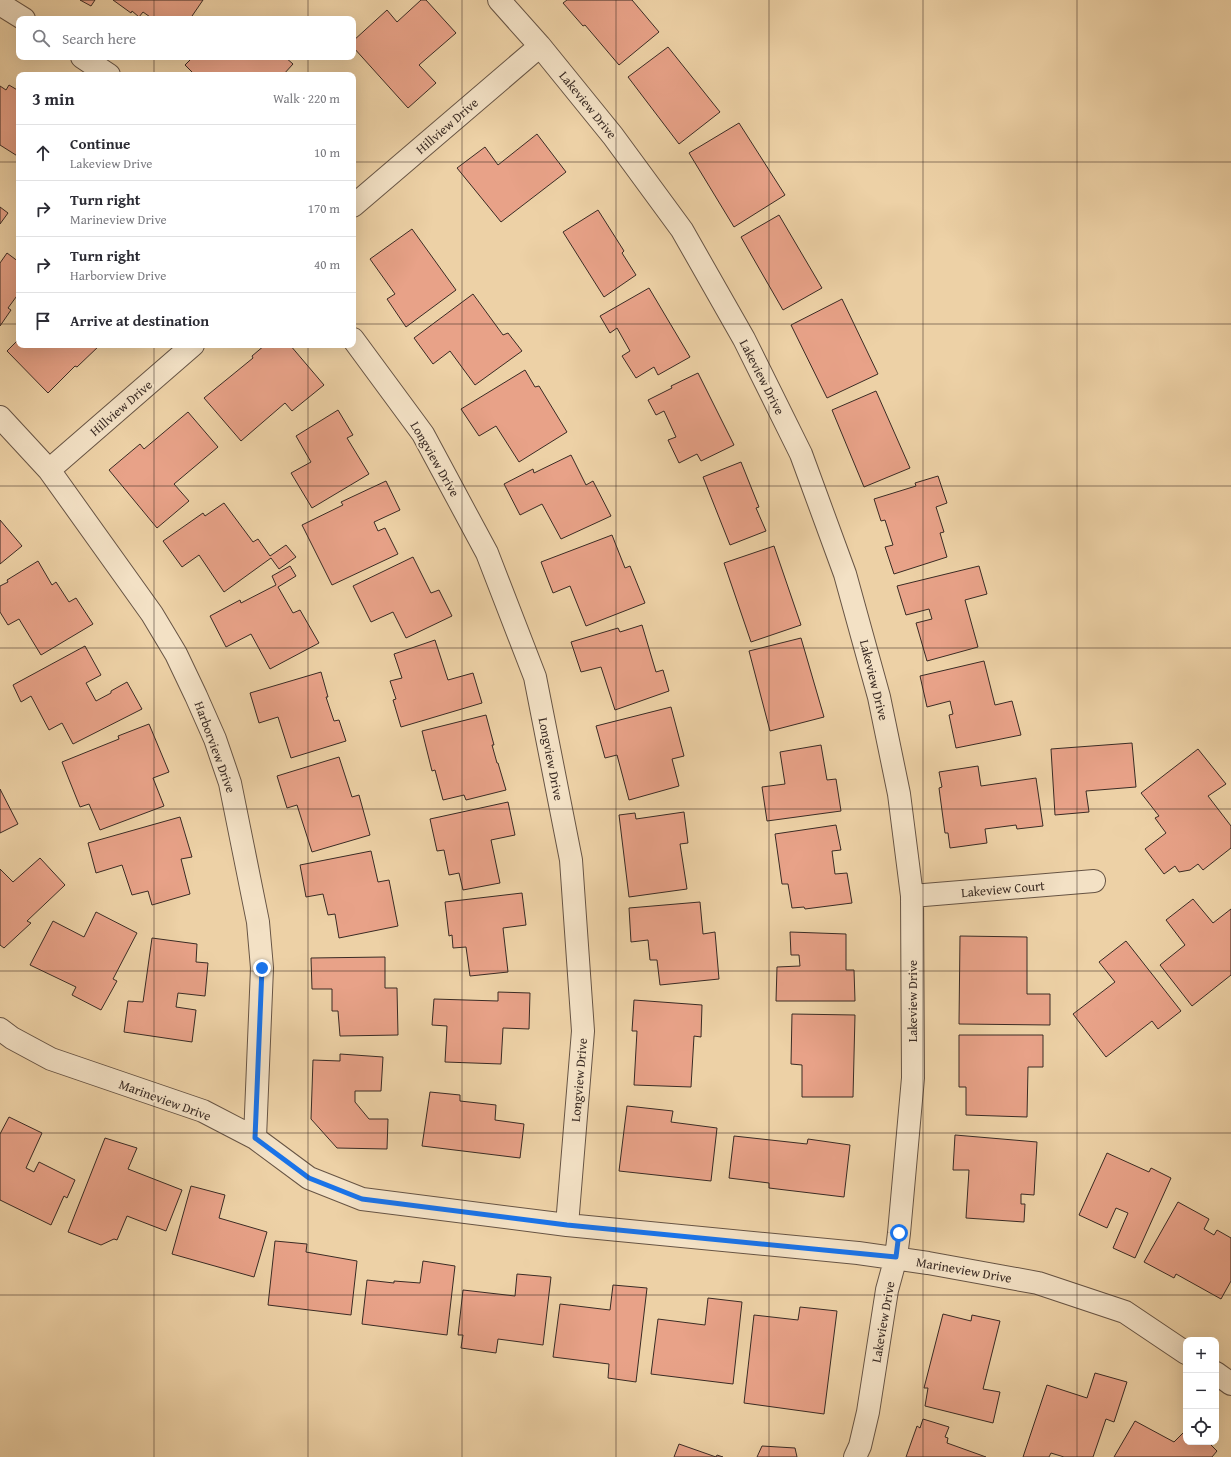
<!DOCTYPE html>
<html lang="en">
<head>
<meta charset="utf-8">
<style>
  :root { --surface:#fff; --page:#f2f2f3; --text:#2b2b33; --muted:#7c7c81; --line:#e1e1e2 }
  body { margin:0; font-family:"Gentium Book Plus",serif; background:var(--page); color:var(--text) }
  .controls { position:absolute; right:12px; bottom:12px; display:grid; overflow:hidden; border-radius:8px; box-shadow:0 4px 16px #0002 }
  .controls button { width:36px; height:36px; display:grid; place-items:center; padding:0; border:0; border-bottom:1px solid var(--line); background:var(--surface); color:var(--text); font:20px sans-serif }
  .stop { position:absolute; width:12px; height:12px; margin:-9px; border:3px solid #1a73e8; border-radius:50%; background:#fff }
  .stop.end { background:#1a73e8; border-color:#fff; box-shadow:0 1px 4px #0008 }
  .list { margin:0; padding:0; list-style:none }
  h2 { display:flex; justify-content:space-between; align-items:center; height:52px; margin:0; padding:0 16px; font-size:17px }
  h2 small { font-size:13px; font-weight:400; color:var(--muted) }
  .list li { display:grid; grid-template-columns:26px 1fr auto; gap:12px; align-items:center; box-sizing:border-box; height:56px; padding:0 16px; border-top:1px solid var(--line) }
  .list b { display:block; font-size:15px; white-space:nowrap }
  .list p { margin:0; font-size:13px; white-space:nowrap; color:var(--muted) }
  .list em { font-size:13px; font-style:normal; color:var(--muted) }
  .icon { flex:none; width:22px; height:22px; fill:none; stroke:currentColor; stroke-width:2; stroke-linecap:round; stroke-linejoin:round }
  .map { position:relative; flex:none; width:1231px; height:1457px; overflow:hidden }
  .search { position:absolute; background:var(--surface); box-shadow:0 4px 16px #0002; left:16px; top:16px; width:340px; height:44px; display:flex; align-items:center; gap:10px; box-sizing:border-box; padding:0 14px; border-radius:8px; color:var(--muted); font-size:15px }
  .panel { position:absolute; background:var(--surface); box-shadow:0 4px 16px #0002; left:16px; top:72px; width:340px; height:276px; border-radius:8px }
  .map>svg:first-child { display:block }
</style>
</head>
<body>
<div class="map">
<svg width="1231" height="1457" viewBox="0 0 1231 1457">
  <rect width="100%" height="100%" fill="#edd1a6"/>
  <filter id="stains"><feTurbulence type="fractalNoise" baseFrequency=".005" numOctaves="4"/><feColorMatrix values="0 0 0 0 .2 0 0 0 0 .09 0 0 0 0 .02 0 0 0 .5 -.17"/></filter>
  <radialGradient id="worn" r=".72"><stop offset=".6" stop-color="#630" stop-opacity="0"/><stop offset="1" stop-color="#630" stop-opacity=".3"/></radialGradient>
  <path fill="#e8a288" stroke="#3a2b24" d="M 80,0 L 95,0 L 91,6 Z
    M 113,0 L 203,0 L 190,19 L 153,19 L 143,12 L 139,17 L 132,11 L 131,13 Z
    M 421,0 L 426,0 L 456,33 L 419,65 L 436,83 L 408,108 L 353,47 L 353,41 L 387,10 L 397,22 Z
    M 567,0 L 632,0 L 659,32 L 619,65 L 585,25 L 583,26 L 563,3 Z
    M 668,47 L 720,112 L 679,144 L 628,77 Z
    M 193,57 L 285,57 L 293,64 L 283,75 L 195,75 L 185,65 Z
    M 9,85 L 19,91 L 19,157 L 0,145 L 0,86 L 6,90 Z
    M 739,123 L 785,195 L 734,227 L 689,153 Z
    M 537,134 L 566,172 L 501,222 L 457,168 L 485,147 L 498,165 Z
    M 0,207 L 8,213 L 0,224 Z
    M 598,210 L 624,251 L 622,253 L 636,275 L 604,297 L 563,232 Z
    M 779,215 L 822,288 L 783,310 L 741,237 Z
    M 412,229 L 456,290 L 406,327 L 387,299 L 395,294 L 370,259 Z
    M 7,253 L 19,262 L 19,293 L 8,308 L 11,310 L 0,326 L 0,263 Z
    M 649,288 L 690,357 L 658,375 L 654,367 L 636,378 L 622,356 L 630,351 L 617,328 L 610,333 L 600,316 Z
    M 473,294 L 503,335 L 508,333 L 522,351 L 475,385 L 450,351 L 433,364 L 414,338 Z
    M 842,299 L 878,374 L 827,398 L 791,325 Z
    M 19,339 L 19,345 L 100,345 L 77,367 L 75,366 L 48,393 L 7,351 Z
    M 265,345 L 290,345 L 324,385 L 292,411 L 285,403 L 241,441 L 204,398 L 253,358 L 252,356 Z
    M 525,370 L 535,387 L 539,386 L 567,432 L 519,462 L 496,426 L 479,436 L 461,409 Z
    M 698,373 L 734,445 L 701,461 L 697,454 L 679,463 L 668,440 L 676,437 L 664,411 L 656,415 L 648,400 L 672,388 L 671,386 Z
    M 876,391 L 910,468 L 864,487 L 832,410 Z
    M 338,410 L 353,435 L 347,438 L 369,474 L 312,508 L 291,473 L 311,462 L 296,436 Z
    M 188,412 L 218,447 L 174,484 L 189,501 L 157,528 L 109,470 L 140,444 L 144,449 Z
    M 571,455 L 586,485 L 593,481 L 611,516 L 561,539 L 542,504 L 520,515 L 504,484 L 533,469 L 534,473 Z
    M 741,462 L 759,507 L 756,508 L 766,531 L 730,545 L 703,477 Z
    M 938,476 L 947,503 L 936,507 L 944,532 L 940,533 L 947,557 L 894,574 L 885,547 L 893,545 L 885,520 L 881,521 L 874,499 L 916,486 L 915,483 Z
    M 386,481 L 400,510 L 374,522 L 378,531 L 385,528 L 398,554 L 332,585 L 302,525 L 343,505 L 341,502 Z
    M 224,503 L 253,542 L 258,539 L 270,556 L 286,545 L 296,557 L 279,569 L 271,558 L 224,592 L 199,555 L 182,567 L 163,541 L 203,513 L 205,516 Z
    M 0,520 L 22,546 L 0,564 Z
    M 612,535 L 625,568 L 630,566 L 645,603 L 586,626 L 570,586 L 553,593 L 541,562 Z
    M 774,546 L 801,625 L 751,642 L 724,563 Z
    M 413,557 L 431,593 L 439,590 L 452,616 L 406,638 L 393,612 L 371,622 L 353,586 Z
    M 38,561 L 52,585 L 56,582 L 69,602 L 76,598 L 93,624 L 41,655 L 19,619 L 8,625 L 0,612 L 0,586 L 8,582 L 7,580 Z
    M 290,566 L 296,576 L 278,587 L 293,613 L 300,610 L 319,643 L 270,669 L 251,634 L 226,647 L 210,616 L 240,600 L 241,603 L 276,585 L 272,576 Z
    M 979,566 L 987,594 L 965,600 L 978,647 L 927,661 L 916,623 L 932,619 L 929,609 L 906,615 L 897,586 Z
    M 642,625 L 656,672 L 663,670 L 669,691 L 615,710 L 601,667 L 581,672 L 571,642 L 618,628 L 620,632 Z
    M 801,638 L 824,717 L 770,731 L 749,651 Z
    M 435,640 L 448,680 L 473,673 L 482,703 L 401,727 L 393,700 L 396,699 L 390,681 L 402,678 L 394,654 Z
    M 85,646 L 101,675 L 86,683 L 96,701 L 111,693 L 111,691 L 127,682 L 142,709 L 73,744 L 62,723 L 49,730 L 31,696 L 21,702 L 13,685 Z
    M 984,661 L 995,705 L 1012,701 L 1021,735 L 956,748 L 949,715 L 953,714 L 950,701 L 927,707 L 920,676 Z
    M 321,672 L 328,697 L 326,697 L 334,721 L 339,720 L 346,741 L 291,758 L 278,717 L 259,723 L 250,693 Z
    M 671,707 L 684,756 L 672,759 L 679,786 L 629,800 L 617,755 L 605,758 L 596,726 Z
    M 486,715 L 494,745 L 492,745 L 497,763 L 498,763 L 506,790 L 466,800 L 464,795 L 443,800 L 435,770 L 432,771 L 422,731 Z
    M 149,724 L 169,772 L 153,778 L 164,806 L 100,830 L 89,804 L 80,807 L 62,762 L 119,739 L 118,736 Z
    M 1132,743 L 1136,787 L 1086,791 L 1089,812 L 1055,815 L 1051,749 Z
    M 821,745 L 827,780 L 836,779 L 841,811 L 767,821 L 762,787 L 785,784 L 780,752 Z
    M 1198,749 L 1226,784 L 1208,796 L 1231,826 L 1231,848 L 1203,870 L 1198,864 L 1190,870 L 1179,872 L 1175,866 L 1164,874 L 1145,849 L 1166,833 L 1155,818 L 1159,816 L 1141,793 Z
    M 339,757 L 352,797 L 359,795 L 370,835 L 312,852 L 297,805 L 287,808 L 277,776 Z
    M 978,766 L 981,786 L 1036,778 L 1043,826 L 1017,829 L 1016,825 L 985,829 L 987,843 L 950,848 L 948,833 L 945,833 L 939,788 L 942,787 L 939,772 Z
    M 0,789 L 18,824 L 0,833 Z
    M 508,802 L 515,835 L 491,840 L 500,883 L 463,890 L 459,873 L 449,875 L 444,850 L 437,851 L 430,819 Z
    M 684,812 L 688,843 L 680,844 L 687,889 L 629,897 L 619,815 L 635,813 L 636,819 Z
    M 180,817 L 192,857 L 181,859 L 190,894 L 152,905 L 148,891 L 132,895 L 122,865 L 96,873 L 88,843 Z
    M 836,825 L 841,850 L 832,851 L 835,874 L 847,873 L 852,903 L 805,909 L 804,907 L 792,908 L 788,884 L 782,884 L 775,834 Z
    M 371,851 L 378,882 L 389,880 L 398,926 L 339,938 L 335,914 L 328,915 L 323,894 L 306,897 L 300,865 Z
    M 40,858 L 65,885 L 27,921 L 31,923 L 4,948 L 0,945 L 0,869 L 13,882 Z
    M 522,893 L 526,925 L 503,928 L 508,972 L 470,976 L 466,947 L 453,948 L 452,935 L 449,936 L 445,902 Z
    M 1193,899 L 1213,923 L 1231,909 L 1231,975 L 1192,1006 L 1160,965 L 1185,945 L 1166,920 Z
    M 700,902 L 703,934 L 715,932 L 719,979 L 660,985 L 657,960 L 650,960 L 648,940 L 631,942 L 629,908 Z
    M 96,912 L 137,933 L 113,979 L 117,981 L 101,1010 L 72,995 L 76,987 L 30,965 L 53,921 L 84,937 Z
    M 790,932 L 846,934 L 846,970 L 854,970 L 855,1001 L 776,1001 L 777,967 L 800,966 L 799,955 L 791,955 Z
    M 960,936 L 1027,937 L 1027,994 L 1050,994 L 1050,1025 L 959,1024 Z
    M 152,938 L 197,944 L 196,962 L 208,963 L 205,996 L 178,993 L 176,1007 L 196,1010 L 192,1042 L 124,1032 L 128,1001 L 143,1002 Z
    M 1126,941 L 1181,1011 L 1158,1029 L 1152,1021 L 1106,1057 L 1073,1014 L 1115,982 L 1099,962 Z
    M 385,957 L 385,988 L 397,988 L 398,1035 L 340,1036 L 338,1011 L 332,1011 L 332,989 L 312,989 L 311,958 Z
    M 498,992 L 530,993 L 529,1029 L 503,1028 L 501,1064 L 445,1062 L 447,1026 L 432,1025 L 434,999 L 498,1001 Z
    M 634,1000 L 702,1005 L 701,1037 L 694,1036 L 691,1087 L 634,1085 L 637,1031 L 632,1031 Z
    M 792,1014 L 855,1015 L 853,1097 L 802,1097 L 802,1065 L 791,1064 Z
    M 959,1035 L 1043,1035 L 1043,1067 L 1028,1067 L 1027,1117 L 966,1115 L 966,1087 L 959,1087 Z
    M 340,1054 L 383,1057 L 381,1091 L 355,1091 L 355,1102 L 369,1119 L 388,1119 L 387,1149 L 337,1148 L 311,1119 L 313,1060 L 340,1061 Z
    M 430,1092 L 460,1095 L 460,1101 L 496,1105 L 495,1120 L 524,1124 L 520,1158 L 422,1146 Z
    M 627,1106 L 673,1111 L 671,1122 L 717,1128 L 711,1181 L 619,1171 Z
    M 9,1117 L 42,1133 L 26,1168 L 34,1172 L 39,1162 L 75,1180 L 67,1198 L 64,1196 L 51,1225 L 0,1200 L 0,1134 Z
    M 955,1135 L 1037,1142 L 1034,1195 L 1021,1194 L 1021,1204 L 1025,1204 L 1024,1222 L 966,1218 L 969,1170 L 953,1170 Z
    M 734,1136 L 807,1144 L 808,1139 L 850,1145 L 844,1197 L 769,1188 L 769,1183 L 729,1178 Z
    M 105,1138 L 137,1148 L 128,1169 L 182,1190 L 166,1231 L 127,1216 L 117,1240 L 114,1239 L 101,1245 L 68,1232 Z
    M 1107,1153 L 1149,1172 L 1151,1168 L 1171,1178 L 1135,1258 L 1113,1248 L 1128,1213 L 1116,1208 L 1107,1228 L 1079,1215 Z
    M 191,1186 L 225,1195 L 219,1218 L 267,1232 L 254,1277 L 172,1254 Z
    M 1178,1202 L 1209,1219 L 1204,1229 L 1214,1235 L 1217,1230 L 1231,1238 L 1231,1281 L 1221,1299 L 1176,1274 L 1174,1278 L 1144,1262 Z
    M 275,1241 L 307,1244 L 306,1252 L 357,1261 L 351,1315 L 268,1305 Z
    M 423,1261 L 455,1266 L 447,1335 L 362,1324 L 367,1280 L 394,1283 L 394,1281 L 420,1283 Z
    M 517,1274 L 551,1277 L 543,1345 L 498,1339 L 496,1353 L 461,1348 L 463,1335 L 458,1335 L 463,1290 L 515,1296 Z
    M 613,1285 L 647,1288 L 636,1382 L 608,1378 L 609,1364 L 553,1357 L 560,1304 L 610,1310 Z
    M 708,1298 L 742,1302 L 733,1384 L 651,1374 L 658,1319 L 705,1325 Z
    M 800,1307 L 837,1311 L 824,1414 L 744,1403 L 754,1315 L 798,1320 Z
    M 943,1314 L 971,1321 L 972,1315 L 1000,1321 L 983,1389 L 1000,1392 L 993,1423 L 925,1406 L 928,1388 L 924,1388 Z
    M 1095,1373 L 1127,1382 L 1114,1422 L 1106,1419 L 1093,1457 L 1064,1457 L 1051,1453 L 1049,1457 L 1023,1457 L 1047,1385 L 1087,1398 Z
    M 923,1419 L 949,1427 L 945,1437 L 948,1438 L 947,1443 L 986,1457 L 906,1457 L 917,1426 L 920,1428 Z
    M 1135,1421 L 1174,1442 L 1186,1430 L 1186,1442 L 1208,1442 L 1217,1451 L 1212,1457 L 1114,1457 Z
    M 679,1444 L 716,1457 L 717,1455 L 723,1457 L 674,1457 Z
    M 762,1446 L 795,1448 L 797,1457 L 757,1457 Z"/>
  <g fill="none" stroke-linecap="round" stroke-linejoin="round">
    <defs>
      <path id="minor" d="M 499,0 L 540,46 L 613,136 L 682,230 L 744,339 L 801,454 L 845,574 L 879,697 L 899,794 L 912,896 L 913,1078 L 899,1233 L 896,1257 L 887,1290 L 868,1412 L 860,1446 L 855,1457
        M 0,4 L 24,19
        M 82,57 L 109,75
        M 353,206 L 540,46
        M 353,339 L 423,434 L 487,553 L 535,677 L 571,860 L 583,1031 L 567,1225
        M 0,417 L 49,470 L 152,614 L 176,654 L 196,696 L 215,739 L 230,783 L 258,922 L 262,968 L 255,1138
        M 49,470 L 193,345
        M 912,896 L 1094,881
        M 0,1029 L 12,1038 L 51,1059 L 203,1111 L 255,1138 L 309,1178 L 362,1199 L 567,1225 L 858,1253 L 928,1263 L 1038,1283 L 1125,1312 L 1186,1353
        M 1216,1373 L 1231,1384"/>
    </defs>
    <use href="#minor" stroke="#675444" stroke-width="24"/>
    <use href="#minor" stroke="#f3e1c5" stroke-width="22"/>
  </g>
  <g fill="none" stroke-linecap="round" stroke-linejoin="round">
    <path stroke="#1a73e8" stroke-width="5" d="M 262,968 L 255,1138 L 309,1178 L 362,1199 L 567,1225 L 896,1257 L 899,1233"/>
  </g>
  <path fill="none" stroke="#3a2b24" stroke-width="1" stroke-opacity="0.55" d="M 154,0 L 154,19M 308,0 L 308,19M 462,0 L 462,1457M 616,0 L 616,1457M 769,0 L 769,1457M 923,0 L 923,1457M 1077,0 L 1077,1457M 154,57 L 154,75M 308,57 L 308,75M 0,162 L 19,162M 353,162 L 1231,162M 0,324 L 19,324M 353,324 L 1231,324M 154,345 L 154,1457M 308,345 L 308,1457M 0,486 L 1231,486M 0,648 L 1231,648M 0,809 L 1231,809M 0,971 L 1231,971M 0,1133 L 1231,1133M 0,1295 L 1231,1295"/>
  <g text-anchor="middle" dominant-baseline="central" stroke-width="4" stroke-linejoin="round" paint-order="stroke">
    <g font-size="13" fill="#3a2b24" stroke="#f3e1c5">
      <text transform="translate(588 105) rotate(51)">Lakeview Drive</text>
      <text transform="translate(447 126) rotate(-41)">Hillview Drive</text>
      <text transform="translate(762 377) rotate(63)">Lakeview Drive</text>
      <text transform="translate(121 408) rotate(-41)">Hillview Drive</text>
      <text transform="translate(435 459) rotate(60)">Longview Drive</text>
      <text transform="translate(874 680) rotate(76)">Lakeview Drive</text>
      <text transform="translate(215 747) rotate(70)">Harborview Drive</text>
      <text transform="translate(551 759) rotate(79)">Longview Drive</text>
      <text transform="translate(1003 889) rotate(-5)">Lakeview Court</text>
      <text transform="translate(912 1001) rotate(-90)">Lakeview Drive</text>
      <text transform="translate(579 1080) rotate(-85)">Longview Drive</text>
      <text transform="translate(165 1100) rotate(20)">Marineview Drive</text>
      <text transform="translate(964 1270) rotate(10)">Marineview Drive</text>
      <text transform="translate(883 1322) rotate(-80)">Lakeview Drive</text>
    </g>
  </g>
  <rect width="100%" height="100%" filter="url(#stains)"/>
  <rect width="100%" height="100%" fill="url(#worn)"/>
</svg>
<div class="controls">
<button>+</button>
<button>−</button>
<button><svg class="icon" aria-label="locate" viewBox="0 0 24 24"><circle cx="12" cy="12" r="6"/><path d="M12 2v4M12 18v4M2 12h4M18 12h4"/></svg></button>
</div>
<div class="stop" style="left:899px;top:1233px"></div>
<div class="stop end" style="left:262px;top:968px"></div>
<div class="search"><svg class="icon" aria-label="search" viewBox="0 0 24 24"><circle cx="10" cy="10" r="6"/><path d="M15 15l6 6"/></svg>Search here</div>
<section class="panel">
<h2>3 min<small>Walk · 220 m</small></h2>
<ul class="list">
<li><svg class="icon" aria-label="ahead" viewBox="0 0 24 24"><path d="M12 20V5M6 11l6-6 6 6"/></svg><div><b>Continue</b><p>Lakeview Drive</p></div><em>10 m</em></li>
<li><svg class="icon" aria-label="right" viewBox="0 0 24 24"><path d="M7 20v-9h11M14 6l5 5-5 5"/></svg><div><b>Turn right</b><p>Marineview Drive</p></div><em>170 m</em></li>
<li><svg class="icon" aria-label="right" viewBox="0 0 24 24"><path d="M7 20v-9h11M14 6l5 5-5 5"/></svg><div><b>Turn right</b><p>Harborview Drive</p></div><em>40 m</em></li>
<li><svg class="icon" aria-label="arrive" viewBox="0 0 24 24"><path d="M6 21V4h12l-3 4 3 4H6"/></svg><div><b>Arrive at destination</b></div></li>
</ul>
</section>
</div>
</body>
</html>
